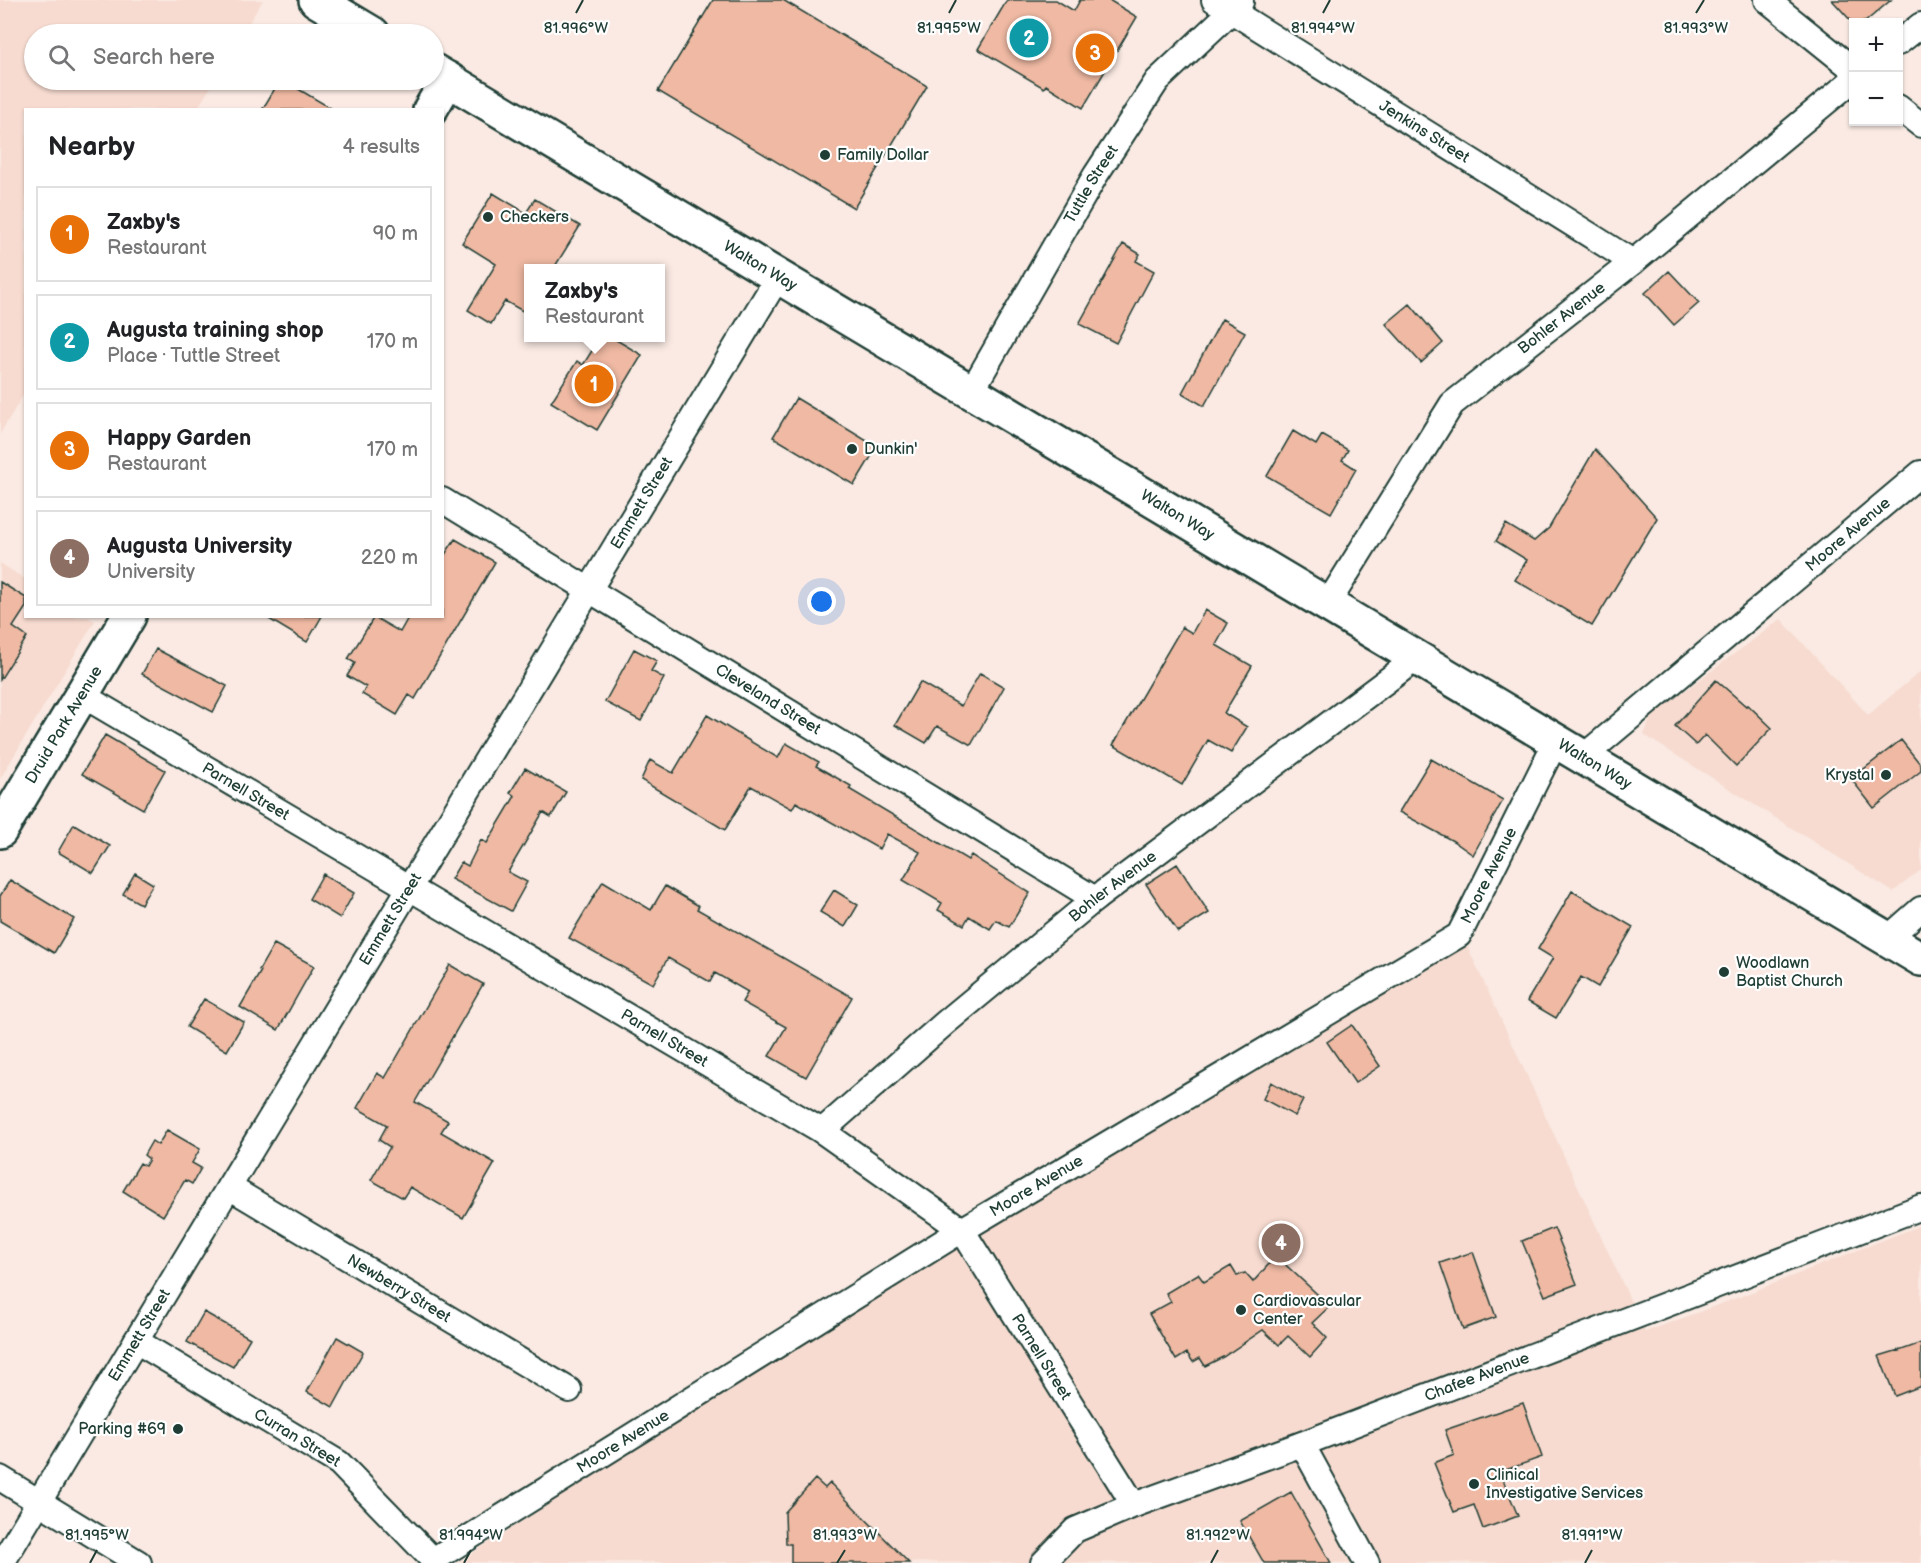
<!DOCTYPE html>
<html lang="en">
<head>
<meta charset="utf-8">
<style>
  :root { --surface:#fff; --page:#f2f2f2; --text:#202124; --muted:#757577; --line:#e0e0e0; --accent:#1f3d34 }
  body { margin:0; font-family:"Balsamiq Sans",sans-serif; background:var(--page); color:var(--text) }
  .controls { position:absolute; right:18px; top:18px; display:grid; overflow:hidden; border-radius:0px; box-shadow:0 2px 4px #0004 }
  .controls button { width:54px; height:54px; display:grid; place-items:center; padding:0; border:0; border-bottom:2px solid var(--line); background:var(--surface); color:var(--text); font:30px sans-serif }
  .you { position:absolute; left:822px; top:602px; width:21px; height:21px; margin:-15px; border:4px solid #fff; border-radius:50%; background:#1a73e8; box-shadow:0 0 0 9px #1a73e833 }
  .badge { display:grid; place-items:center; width:39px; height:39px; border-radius:50%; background:var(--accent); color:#fff; font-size:20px; font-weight:700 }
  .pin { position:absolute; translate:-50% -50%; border:3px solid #fff; box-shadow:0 2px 6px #0006 }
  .popup { position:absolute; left:524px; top:264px; width:141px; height:78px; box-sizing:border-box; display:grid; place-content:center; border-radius:0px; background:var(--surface); filter:drop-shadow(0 2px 4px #0005); font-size:20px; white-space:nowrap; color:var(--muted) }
  .popup b { font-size:22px; color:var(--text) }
  .popup::after { content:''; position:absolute; left:50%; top:100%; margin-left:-12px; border:12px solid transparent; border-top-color:var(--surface) }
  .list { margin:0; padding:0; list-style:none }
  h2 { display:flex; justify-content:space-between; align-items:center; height:78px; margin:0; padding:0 24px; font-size:26px }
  h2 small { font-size:20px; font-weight:400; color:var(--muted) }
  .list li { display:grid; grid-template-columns:39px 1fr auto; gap:18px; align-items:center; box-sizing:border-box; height:96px; margin:0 12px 12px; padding:0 12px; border:2px solid var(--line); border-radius:0px }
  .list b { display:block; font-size:22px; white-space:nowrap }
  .list p { margin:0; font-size:20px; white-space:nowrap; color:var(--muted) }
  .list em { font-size:20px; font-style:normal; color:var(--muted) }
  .icon { flex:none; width:33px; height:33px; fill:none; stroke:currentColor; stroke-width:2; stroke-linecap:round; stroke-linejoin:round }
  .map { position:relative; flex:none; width:1921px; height:1563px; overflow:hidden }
  .search { position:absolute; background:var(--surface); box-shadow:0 2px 4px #0004; left:24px; top:24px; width:420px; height:66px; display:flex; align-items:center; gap:15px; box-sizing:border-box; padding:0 21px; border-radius:33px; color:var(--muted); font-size:22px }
  .panel { position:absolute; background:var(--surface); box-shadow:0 2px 4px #0004; left:24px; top:108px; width:420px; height:510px; border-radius:0px }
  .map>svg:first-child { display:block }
</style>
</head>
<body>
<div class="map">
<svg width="1921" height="1563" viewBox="0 0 1921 1563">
  <rect width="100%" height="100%" fill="#faeae3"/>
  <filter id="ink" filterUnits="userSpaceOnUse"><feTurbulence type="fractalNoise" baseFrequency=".0167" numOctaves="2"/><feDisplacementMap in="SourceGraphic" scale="12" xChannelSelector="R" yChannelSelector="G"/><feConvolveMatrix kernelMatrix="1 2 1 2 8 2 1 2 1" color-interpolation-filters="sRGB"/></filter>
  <g filter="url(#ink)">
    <path fill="#f7dbd0" d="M 0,0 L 263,0 L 242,34 L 34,34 L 34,80 L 215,80 L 197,109 L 26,110 L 25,392 L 0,434 Z
      M 0,563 L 25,579 L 26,616 L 87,617 L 95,621 L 0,779 Z
      M 1781,619 L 1868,715 L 1921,671 L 1921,870 L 1893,892 L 1644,735 L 1651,716 Z
      M 1464,939 L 1645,1332 L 1742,1296 L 1921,1225 L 1921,1563 L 459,1562 L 685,1416 L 984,1227 Z"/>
    <path fill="#efb9a3" stroke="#1f3d34" stroke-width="1.5" d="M 713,0 L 783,0 L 927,86 L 854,208 L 658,91 Z
      M 1007,0 L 1056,0 L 1074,11 L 1080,0 L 1109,0 L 1137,17 L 1083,108 L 1046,85 L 1044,88 L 978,49 Z
      M 1832,0 L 1891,0 L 1865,22 L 1852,22 Z
      M 280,80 L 283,80 L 334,110 L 262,110 Z
      M 493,193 L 526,213 L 535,199 L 580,226 L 554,268 L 528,268 L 528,314 L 505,301 L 491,324 L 468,310 L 496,264 L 462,243 Z
      M 1123,244 L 1140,254 L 1136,261 L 1154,271 L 1116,343 L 1079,324 Z
      M 1669,271 L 1699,303 L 1674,325 L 1645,293 Z
      M 1410,304 L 1443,343 L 1421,363 L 1386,324 Z
      M 1222,319 L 1245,332 L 1204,406 L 1182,393 Z
      M 600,338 L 613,338 L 642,355 L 597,430 L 551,402 L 577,361 L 583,365 Z
      M 796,398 L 877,447 L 854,485 L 773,437 Z
      M 1293,431 L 1316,445 L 1322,435 L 1348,450 L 1342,460 L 1356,469 L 1331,513 L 1267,476 Z
      M 1595,449 L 1657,518 L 1592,626 L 1515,580 L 1527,560 L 1496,541 L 1506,524 L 1534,541 L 1549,528 Z
      M 455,539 L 495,562 L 415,699 L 409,695 L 397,715 L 362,694 L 366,687 L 347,676 L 355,663 L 348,659 L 374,617 L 400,632 L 409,616 L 442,616 L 442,559 Z
      M 0,582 L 26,598 L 26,607 L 13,627 L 27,637 L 0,680 Z
      M 1205,610 L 1228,623 L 1216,645 L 1252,666 L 1224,713 L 1247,727 L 1231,753 L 1208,740 L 1182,785 L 1113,745 L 1182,627 L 1192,633 Z
      M 264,616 L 322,616 L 307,642 Z
      M 156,649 L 227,686 L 213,712 L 142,674 Z
      M 634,649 L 657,661 L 651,671 L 664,678 L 641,721 L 605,702 Z
      M 980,673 L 1004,687 L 971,745 L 937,726 L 926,743 L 895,725 L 920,682 L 961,706 Z
      M 1716,680 L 1746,706 L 1748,705 L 1772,728 L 1736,766 L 1705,735 L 1696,745 L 1675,726 Z
      M 707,715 L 778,758 L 786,743 L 819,762 L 816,766 L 851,786 L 849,789 L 968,860 L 971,855 L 1030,893 L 1009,927 L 996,920 L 990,929 L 969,916 L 964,925 L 938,910 L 942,903 L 903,880 L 920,852 L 887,834 L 879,849 L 796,802 L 792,809 L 751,786 L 725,830 L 641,780 L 650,760 L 673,773 Z
      M 105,735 L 165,770 L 143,809 L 82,774 Z
      M 1901,740 L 1921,765 L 1921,771 L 1874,808 L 1851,779 Z
      M 1431,759 L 1503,800 L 1473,855 L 1453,841 L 1399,812 Z
      M 525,768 L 566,792 L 551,817 L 543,812 L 508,872 L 527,882 L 511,911 L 451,879 L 461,862 L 468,866 L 481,840 L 487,843 L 515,796 L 510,793 Z
      M 74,824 L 110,846 L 93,873 L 58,852 Z
      M 1177,864 L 1209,913 L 1178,932 L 1146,884 Z
      M 135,873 L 153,884 L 141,904 L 123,894 Z
      M 323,874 L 354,893 L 340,918 L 309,899 Z
      M 10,880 L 74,919 L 54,953 L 0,921 L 0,896 Z
      M 603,881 L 651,910 L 665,886 L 699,906 L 697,909 L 852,997 L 806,1077 L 769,1056 L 786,1027 L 742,1002 L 748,992 L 715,973 L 710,982 L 668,958 L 653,984 L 569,938 Z
      M 834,890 L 858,905 L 845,927 L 820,912 Z
      M 1572,891 L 1633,927 L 1598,987 L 1581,977 L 1556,1018 L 1527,1001 L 1553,958 L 1538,949 Z
      M 274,944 L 314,966 L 278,1030 L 240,1007 L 261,971 L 259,970 Z
      M 450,965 L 483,984 L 415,1102 L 448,1121 L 441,1132 L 495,1163 L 463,1218 L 410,1187 L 403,1198 L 371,1180 L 390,1147 L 379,1140 L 387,1125 L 357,1108 L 377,1073 L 385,1078 Z
      M 204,999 L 244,1022 L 227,1051 L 187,1027 Z
      M 1352,1025 L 1380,1066 L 1355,1083 L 1327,1042 Z
      M 1271,1082 L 1303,1100 L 1295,1116 L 1263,1099 Z
      M 167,1130 L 200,1149 L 192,1163 L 201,1168 L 192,1184 L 185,1180 L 163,1216 L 123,1191 L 140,1163 L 145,1166 L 149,1159 L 144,1155 L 152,1141 L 158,1145 Z
      M 1554,1228 L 1577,1284 L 1545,1296 L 1522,1241 Z
      M 1473,1252 L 1496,1317 L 1463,1329 L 1440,1263 Z
      M 1276,1256 L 1330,1306 L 1312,1323 L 1327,1338 L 1310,1357 L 1288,1336 L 1279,1345 L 1263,1330 L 1223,1357 L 1205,1366 L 1200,1358 L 1193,1362 L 1187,1353 L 1176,1360 L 1149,1314 L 1171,1302 L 1166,1293 L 1198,1274 L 1204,1282 L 1231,1266 L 1237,1276 L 1245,1273 L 1253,1282 Z
      M 204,1312 L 250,1338 L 233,1367 L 187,1342 Z
      M 337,1337 L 363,1352 L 333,1407 L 307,1392 Z
      M 1921,1343 L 1921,1386 L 1895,1396 L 1879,1356 L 1899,1350 L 1899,1351 Z
      M 1523,1403 L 1542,1457 L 1500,1472 L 1518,1516 L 1483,1529 L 1474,1505 L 1454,1512 L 1434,1463 L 1454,1455 L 1445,1430 Z
      M 815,1479 L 825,1488 L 830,1483 L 909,1563 L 791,1563 L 791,1544 L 786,1544 L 785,1512 Z
      M 1291,1492 L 1331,1563 L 1264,1563 L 1240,1521 Z"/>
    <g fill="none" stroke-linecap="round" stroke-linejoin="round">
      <defs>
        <g id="street">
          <path id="s1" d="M 1214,0 L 1633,262"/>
          <path d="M 1767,0 L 1854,70"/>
          <path d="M 1898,43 L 1921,25"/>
          <path d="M 1898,107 L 1921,125"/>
          <path id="s2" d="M 971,392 L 1095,176 L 1157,81 L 1241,2"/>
          <path id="s3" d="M 442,500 L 1095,899"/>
          <path id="s4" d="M 1327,605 L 1452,404 L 1633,262 L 1854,79"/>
          <path id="s5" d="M 82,695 L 822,1131 L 962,1230 L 1134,1505"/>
          <path id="s6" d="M 1583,757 L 1921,473"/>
          <path d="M 1887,939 L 1921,909"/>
          <path id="s7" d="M 822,1131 L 945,1023 L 1095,899 L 1417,658"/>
          <path id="s8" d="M 229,1187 L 569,1390"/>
          <path id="s9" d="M 136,1341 L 339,1463 L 436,1563"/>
          <path d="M 1302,1444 L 1367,1563"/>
          <path d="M 0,1478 L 139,1563"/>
          <path id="s10" d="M 433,1560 L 962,1230 L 1459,935 L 1556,741"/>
          <path id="s11" d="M 2,1563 L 778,277"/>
          <path id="s12" d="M 1043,1563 L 1075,1530 L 1134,1505 L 1302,1444 L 1921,1207"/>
        </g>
        <g id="secondary">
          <path d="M 316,0 L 373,34"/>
          <path id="s13" d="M 434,71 L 1921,959"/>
          <path d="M 430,110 L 448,79"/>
          <path id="s14" d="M 0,831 L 129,616"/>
        </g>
      </defs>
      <use href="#street" stroke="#1f3d34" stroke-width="28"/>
      <use href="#secondary" stroke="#1f3d34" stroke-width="38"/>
      <use href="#street" stroke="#fff" stroke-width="24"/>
      <use href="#secondary" stroke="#fff" stroke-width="33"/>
    </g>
  </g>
  <path fill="none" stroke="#1f3d34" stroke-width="2" d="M 576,13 L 583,0M 949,13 L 956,0M 1323,13 L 1330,0M 1696,13 L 1704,0M 90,1563 L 97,1550M 464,1563 L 471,1550M 837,1563 L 845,1550M 1211,1563 L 1218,1550M 1585,1563 L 1592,1550"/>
  <g fill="#1f3d34" stroke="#fff" stroke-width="2">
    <circle cx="825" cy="155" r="6"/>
    <circle cx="488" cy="217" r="6"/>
    <circle cx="852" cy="449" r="6"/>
    <circle cx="1886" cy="775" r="6"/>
    <circle cx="1724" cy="972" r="6"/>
    <circle cx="1241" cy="1310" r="6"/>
    <circle cx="178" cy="1429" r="6"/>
    <circle cx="1474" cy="1484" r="6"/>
  </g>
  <g text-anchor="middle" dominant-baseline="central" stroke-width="4.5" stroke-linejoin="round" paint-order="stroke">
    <g font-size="16" fill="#1f3d34" stroke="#fff">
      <text stroke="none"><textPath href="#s1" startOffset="248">Jenkins Street</textPath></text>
      <text stroke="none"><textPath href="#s2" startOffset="240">Tuttle Street</textPath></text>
      <text stroke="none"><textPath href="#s13" startOffset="380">Walton Way</textPath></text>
      <text stroke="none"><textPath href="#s4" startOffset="376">Bohler Avenue</textPath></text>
      <text stroke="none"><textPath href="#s11" startOffset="1238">Emmett Street</textPath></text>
      <text stroke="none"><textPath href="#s13" startOffset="866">Walton Way</textPath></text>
      <text stroke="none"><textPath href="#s6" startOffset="346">Moore Avenue</textPath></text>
      <text stroke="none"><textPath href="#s3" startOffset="382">Cleveland Street</textPath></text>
      <text stroke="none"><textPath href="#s14" startOffset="124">Druid Park Avenue</textPath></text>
      <text stroke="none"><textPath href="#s13" startOffset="1352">Walton Way</textPath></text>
      <text stroke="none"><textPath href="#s5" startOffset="190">Parnell Street</textPath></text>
      <text stroke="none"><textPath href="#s10" startOffset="1268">Moore Avenue</textPath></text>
      <text stroke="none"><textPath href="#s7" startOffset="380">Bohler Avenue</textPath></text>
      <text stroke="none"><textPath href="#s11" startOffset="752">Emmett Street</textPath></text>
      <text stroke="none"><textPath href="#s5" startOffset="676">Parnell Street</textPath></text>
      <text stroke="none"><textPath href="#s10" startOffset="710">Moore Avenue</textPath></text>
      <text stroke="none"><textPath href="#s8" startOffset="198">Newberry Street</textPath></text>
      <text stroke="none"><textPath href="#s11" startOffset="266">Emmett Street</textPath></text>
      <text stroke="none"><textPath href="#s5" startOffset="1180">Parnell Street</textPath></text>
      <text stroke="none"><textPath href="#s12" startOffset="476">Chafee Avenue</textPath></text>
      <text stroke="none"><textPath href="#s9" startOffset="188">Curran Street</textPath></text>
      <text stroke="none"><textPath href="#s10" startOffset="224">Moore Avenue</textPath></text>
    </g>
    <g font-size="16" fill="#1f3d34" stroke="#fff" text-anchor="start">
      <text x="837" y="155">Family Dollar</text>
      <text x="500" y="217">Checkers</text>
      <text x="864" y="449">Dunkin'</text>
      <text x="1874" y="775" text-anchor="end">Krystal</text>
      <text x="1736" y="963">Woodlawn<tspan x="1736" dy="18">Baptist Church</tspan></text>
      <text x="1253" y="1301">Cardiovascular<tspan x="1253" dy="18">Center</tspan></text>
      <text x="166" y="1429" text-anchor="end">Parking #69</text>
      <text x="1486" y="1475">Clinical<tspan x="1486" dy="18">Investigative Services</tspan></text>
    </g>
  </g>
  <g font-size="15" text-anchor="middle" fill="#1f3d34" stroke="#fff" stroke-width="4.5" stroke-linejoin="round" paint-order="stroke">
    <text x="576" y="33">81.996°W</text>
    <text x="949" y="33">81.995°W</text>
    <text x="1323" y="33">81.994°W</text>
    <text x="1696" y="33">81.993°W</text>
    <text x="97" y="1540">81.995°W</text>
    <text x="471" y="1540">81.994°W</text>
    <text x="845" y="1540">81.993°W</text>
    <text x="1218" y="1540">81.992°W</text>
    <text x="1592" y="1540">81.991°W</text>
  </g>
</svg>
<div class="controls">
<button>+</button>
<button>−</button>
</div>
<div class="you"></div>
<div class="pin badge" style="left:594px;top:384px;background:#e8710a">1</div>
<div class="popup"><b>Zaxby's</b>Restaurant</div>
<div class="pin badge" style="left:1029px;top:38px;background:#0f9aa8">2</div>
<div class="pin badge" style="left:1095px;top:53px;background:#e8710a">3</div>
<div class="pin badge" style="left:1281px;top:1243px;background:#8d6e63">4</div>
<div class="search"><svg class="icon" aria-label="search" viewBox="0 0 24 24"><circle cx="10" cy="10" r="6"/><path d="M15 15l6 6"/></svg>Search here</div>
<section class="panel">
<h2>Nearby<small>4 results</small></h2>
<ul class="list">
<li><span class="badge" style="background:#e8710a">1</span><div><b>Zaxby's</b><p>Restaurant</p></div><em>90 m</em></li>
<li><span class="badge" style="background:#0f9aa8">2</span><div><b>Augusta training shop</b><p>Place · Tuttle Street</p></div><em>170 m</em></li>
<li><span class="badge" style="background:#e8710a">3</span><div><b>Happy Garden</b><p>Restaurant</p></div><em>170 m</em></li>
<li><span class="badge" style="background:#8d6e63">4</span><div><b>Augusta University</b><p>University</p></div><em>220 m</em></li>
</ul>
</section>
</div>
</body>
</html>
